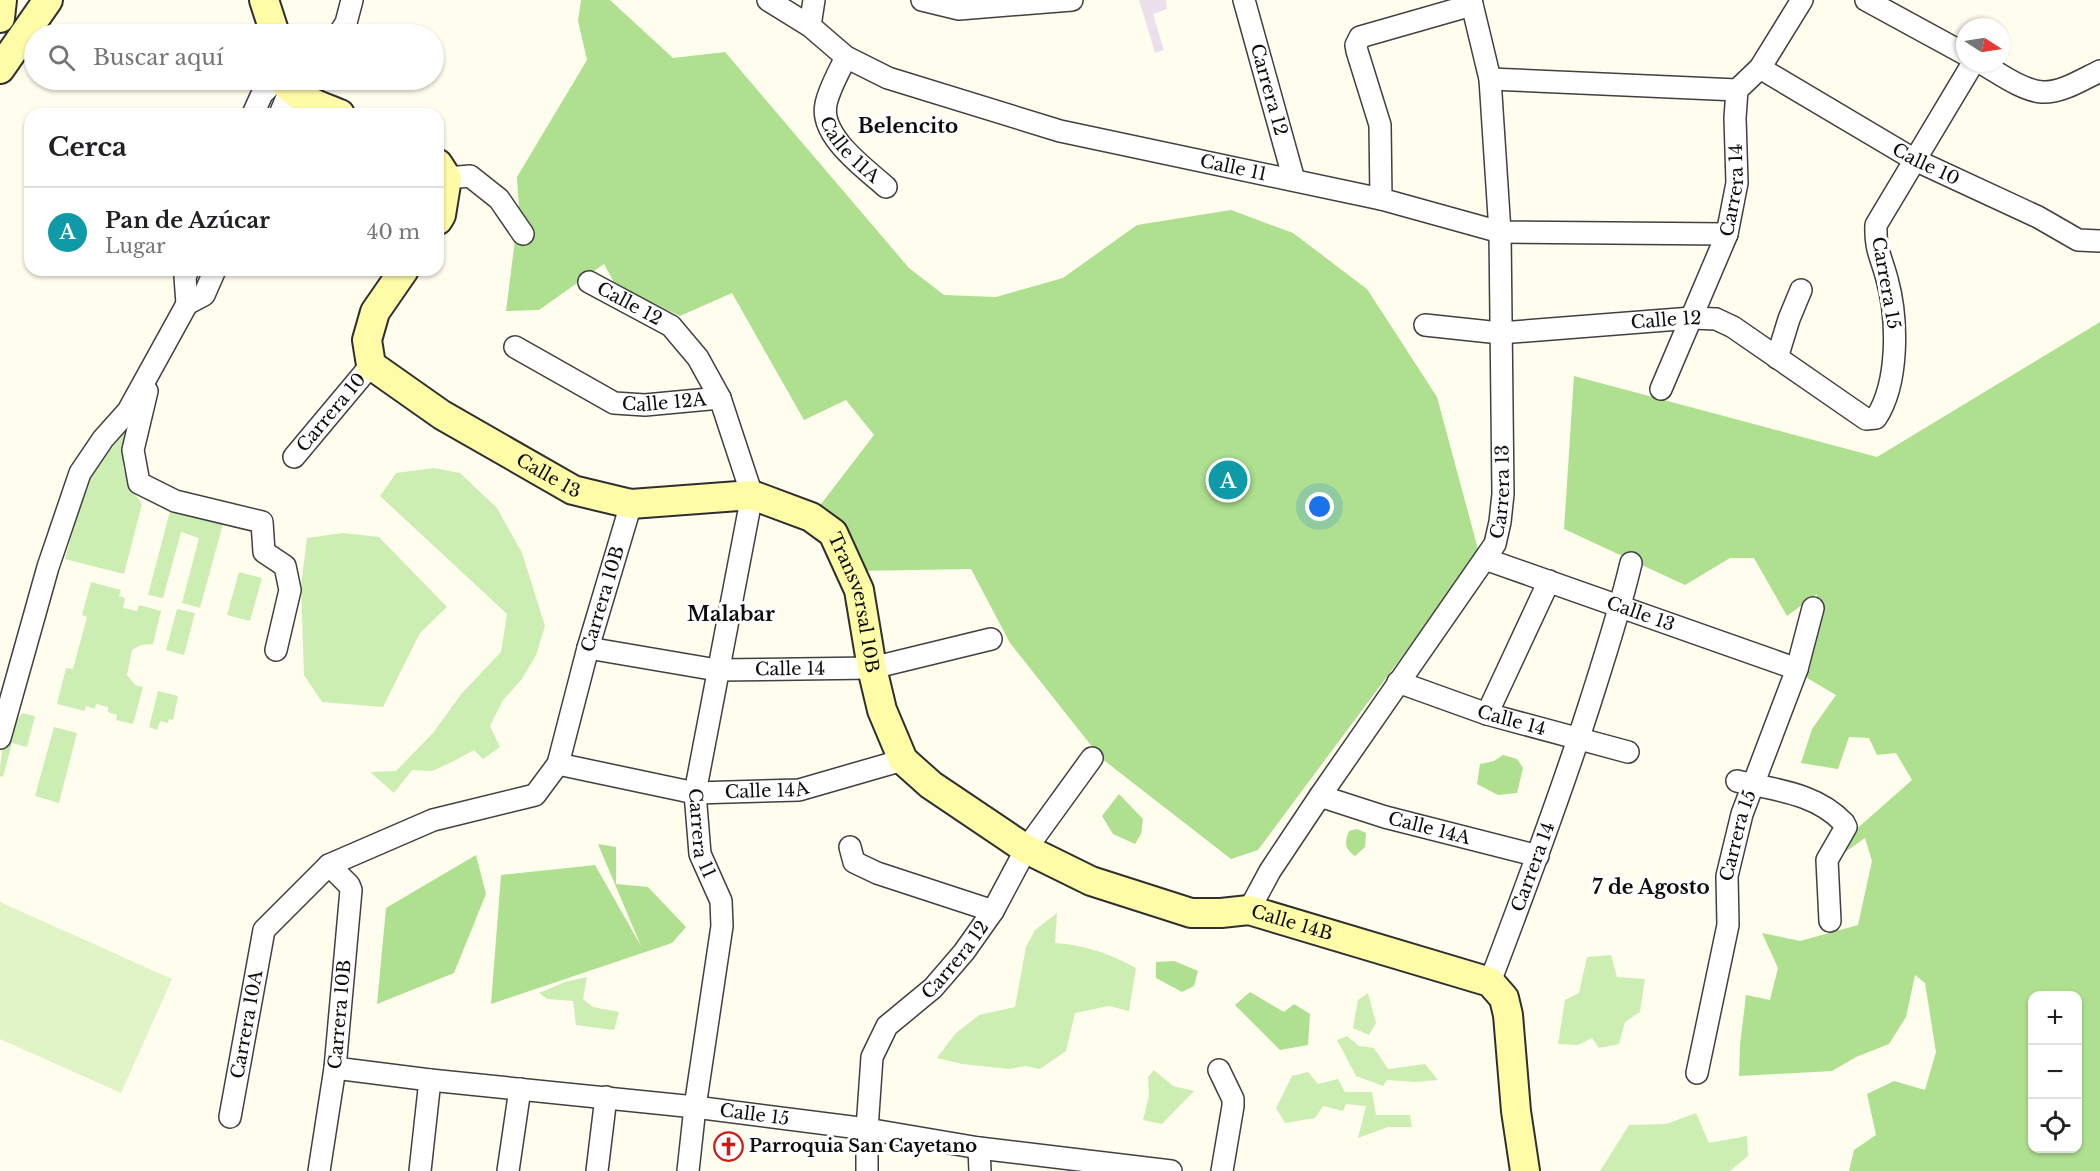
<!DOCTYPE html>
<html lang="es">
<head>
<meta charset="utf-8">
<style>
  :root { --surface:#fff; --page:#f2f2f2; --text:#202124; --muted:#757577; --line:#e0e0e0; --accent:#cc1a16 }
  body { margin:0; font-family:"Libre Baskerville",serif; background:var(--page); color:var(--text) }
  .controls { position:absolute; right:18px; bottom:18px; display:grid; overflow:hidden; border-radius:12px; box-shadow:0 2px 4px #0004 }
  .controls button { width:54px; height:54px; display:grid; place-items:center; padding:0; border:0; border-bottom:2px solid var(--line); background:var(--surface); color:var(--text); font:30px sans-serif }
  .compass { position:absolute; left:1956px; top:18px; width:54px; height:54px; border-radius:50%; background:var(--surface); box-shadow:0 2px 4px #0004; rotate:102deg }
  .you { position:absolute; left:1320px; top:507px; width:21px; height:21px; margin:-15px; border:4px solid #fff; border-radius:50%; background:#1a73e8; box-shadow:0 0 0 9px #1a73e833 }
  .badge { display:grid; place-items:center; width:39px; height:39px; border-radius:50%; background:var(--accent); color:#fff; font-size:20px; font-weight:700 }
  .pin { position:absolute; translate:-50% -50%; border:3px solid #fff; box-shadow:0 2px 6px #0006 }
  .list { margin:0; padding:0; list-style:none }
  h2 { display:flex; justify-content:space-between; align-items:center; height:78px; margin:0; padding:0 24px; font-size:26px }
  h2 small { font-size:20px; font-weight:400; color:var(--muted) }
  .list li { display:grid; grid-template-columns:39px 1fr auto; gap:18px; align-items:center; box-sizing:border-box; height:90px; padding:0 24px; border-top:2px solid var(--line) }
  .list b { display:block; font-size:22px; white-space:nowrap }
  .list p { margin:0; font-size:20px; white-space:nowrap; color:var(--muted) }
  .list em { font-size:20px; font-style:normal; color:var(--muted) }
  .icon { flex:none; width:33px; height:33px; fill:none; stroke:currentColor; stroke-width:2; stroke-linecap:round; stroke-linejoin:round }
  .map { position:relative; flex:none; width:2100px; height:1171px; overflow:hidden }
  .search { position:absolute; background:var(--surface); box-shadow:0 2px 4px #0004; left:24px; top:24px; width:420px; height:66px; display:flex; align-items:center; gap:15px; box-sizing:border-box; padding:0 21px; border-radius:33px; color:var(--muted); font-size:22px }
  .panel { position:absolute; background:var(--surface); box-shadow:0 2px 4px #0004; left:24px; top:108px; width:420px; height:168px; border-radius:18px }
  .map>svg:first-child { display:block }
</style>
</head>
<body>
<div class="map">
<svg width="2100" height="1171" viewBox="0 0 2100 1171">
  <rect width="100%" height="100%" fill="#fffded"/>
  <path fill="#ece0ed" d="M 1139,0 L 1166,0 L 1167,9 L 1153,14 L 1164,50 L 1155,53 Z"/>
  <path fill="#cdeeb2" d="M 133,422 L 123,468 L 132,490 L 142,504 L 124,574 L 65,559 L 85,485 L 98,465 Z
    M 434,468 L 460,473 L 497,508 L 522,553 L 545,626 L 536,655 L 522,679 L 503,700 L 490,726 L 500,747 L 483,759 L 474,750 L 452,762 L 432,771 L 412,770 L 394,793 L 370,772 L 396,771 L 433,733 L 462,693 L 501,652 L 507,614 L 380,496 L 396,473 Z
    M 170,511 L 223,524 L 200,608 L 182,603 L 199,538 L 181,532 L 163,598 L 148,595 Z
    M 343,533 L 379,537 L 447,607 L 420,633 L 383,707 L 322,702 L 304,675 L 301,586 L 307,538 Z
    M 239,572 L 262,578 L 250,621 L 227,615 Z
    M 91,582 L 121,590 L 119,596 L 125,598 L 123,608 L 137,611 L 139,605 L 161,611 L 153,644 L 141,645 L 132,650 L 127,675 L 135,685 L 143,687 L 133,724 L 116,720 L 117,715 L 108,712 L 108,707 L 96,704 L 95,709 L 86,706 L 85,711 L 57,704 L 66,668 L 73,669 L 87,617 L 82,615 Z
    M 177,609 L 195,613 L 184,655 L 166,650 Z
    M 158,691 L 178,696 L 173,720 L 169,719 L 168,723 L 160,721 L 157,730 L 149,727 Z
    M 22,713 L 35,716 L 27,747 L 12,743 L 3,777 L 0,776 C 0,747 6,735 22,713 Z
    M 54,727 L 77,733 L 59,803 L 35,796 Z
    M 1057,913 L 1055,943 C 1084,945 1111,954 1136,968 L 1129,1011 L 1109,1006 L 1075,1013 L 1066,1051 L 1040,1069 L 1025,1066 L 1010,1069 L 962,1064 L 937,1058 L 955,1034 L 979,1015 L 1015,1007 L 1026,947 L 1035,930 Z
    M 1611,955 L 1617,977 L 1645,979 L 1640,1012 L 1625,1022 L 1619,1044 L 1599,1048 L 1592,1038 L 1578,1045 L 1558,1044 L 1565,1000 L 1579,993 L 1587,957 Z
    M 587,977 L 583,999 L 593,1007 L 619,1012 L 614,1030 L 576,1025 L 573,1001 L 547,999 L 539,993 L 565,982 Z
    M 1368,993 L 1376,1023 L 1369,1035 L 1353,1028 L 1358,1000 Z
    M 1347,1036 L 1359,1046 L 1374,1048 L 1388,1069 L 1425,1064 L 1438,1080 L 1415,1082 L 1387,1080 L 1383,1086 L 1356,1076 L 1337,1040 Z
    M 1154,1070 L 1173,1086 L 1194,1091 L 1162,1124 L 1143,1120 L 1149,1096 L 1148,1077 Z
    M 1308,1072 L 1318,1084 L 1338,1079 L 1345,1092 L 1372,1092 L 1376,1115 L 1410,1115 L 1412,1127 L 1388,1127 L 1358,1138 L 1366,1106 L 1346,1104 L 1343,1111 L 1323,1106 L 1315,1118 L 1285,1123 L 1276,1108 L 1292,1076 Z
    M 1696,1113 L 1709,1143 L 1747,1136 L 1748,1156 L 1730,1171 L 1600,1171 L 1629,1125 L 1666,1124 Z"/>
  <path fill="#aee08f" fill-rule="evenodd" d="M 581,0 L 610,0 L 673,58 L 725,52 L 909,268 L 944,295 L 996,297 L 1063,278 L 1137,225 L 1231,210 L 1293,233 L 1367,289 L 1437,397 L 1479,553 L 1258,850 L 1231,859 L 1101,758 L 1010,643 L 971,569 L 855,571 L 815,512 L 874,435 L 846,400 L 804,420 L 732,293 L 680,316 L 616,286 L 604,264 L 539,310 L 506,311 L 519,208 L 517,177 L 587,60 L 578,21 Z
    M 2100,322 L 2100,1171 L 1849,1171 L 1854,1150 L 1876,1135 L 1867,1094 L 1894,1081 L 1925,1090 L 1936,1052 L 1925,983 L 1915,975 L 1906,1017 L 1889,1044 L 1856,1057 L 1832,1071 L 1739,1076 L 1740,1045 L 1746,995 L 1770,1000 L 1778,968 L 1762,933 L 1800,941 L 1858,925 L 1872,861 L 1865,838 L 1841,855 L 1852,833 L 1912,780 L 1896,753 L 1877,755 L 1869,738 L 1849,737 L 1838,769 L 1801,763 L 1812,729 L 1836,695 L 1807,678 L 1817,594 L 1787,616 L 1754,558 L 1730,558 L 1685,585 L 1564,529 L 1574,376 L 1877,457 ZM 2032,996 L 2078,996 L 2078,1148 L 2032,1148 Z
    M 1503,755 L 1517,759 L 1523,768 L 1517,793 L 1498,795 L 1477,784 L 1480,764 L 1494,761 Z
    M 1119,794 L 1143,819 L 1141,834 L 1135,844 L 1113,834 L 1102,816 Z
    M 1357,829 L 1366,833 L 1365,847 L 1355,856 C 1345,849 1344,843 1349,831 Z
    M 598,844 L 616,847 L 616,884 L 648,887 L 686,927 L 672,943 L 491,1004 L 501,875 L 595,865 L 641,946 Z
    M 476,855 L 486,894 L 454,973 L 377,1004 L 386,908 Z
    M 1174,961 L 1198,971 L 1194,986 L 1182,992 L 1156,978 L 1156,962 Z
    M 1250,992 L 1284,1012 L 1294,1004 L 1310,1014 L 1308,1045 L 1280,1050 L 1235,1005 Z"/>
  <path fill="#e0f4c5" d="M 0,902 L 172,979 L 121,1093 L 0,1039 Z"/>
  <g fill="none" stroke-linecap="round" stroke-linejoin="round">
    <defs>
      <g id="street">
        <path id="s1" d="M 768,0 L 810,26 L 846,57 L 888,78 L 1060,131 L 1381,199 L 1500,232 L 1727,234"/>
        <path d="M 922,0 L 959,9 L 1072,0"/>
        <path id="s2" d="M 1244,0 L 1294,180"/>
        <path d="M 1866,0 L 1965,54"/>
        <path d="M 810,26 L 814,0"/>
        <path d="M 339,34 L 346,23 L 352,0"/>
        <path id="s3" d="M 846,57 C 839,72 829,89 826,104 C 819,136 866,169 886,187"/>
        <path d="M 1981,63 C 1999,73 2021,90 2042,92 C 2062,93 2083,79 2100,71"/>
        <path id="s4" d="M 1760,68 L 1915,160 L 2038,217 L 2078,240 L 2100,241"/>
        <path d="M 1490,79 L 1737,90"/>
        <path d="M 253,114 L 262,94 L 276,80"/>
        <path d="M 280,114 L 290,90 L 301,80"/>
        <path d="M 447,178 L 470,176 L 499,199 L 523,234"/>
        <path d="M 1381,199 L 1380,125 L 1357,51 L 1356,45 L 1360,37 L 1472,5"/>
        <path id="s5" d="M 589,282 L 671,326 L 698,358 L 720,398 L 752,495 L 695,793 L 700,854 L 721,901 L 722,926 L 695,1107 L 688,1171"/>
        <path d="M 187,304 L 185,277 L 188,270"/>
        <path id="s6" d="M 1425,325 L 1500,333 L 1692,318 L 1716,319 L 1733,327 L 1866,419 L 1876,418 C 1899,383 1898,319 1887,279 C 1881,256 1875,250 1876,225 L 1973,63"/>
        <path id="s7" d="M 515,347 L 614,403 L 645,405 L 720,398"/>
        <path d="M 1777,358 L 1789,319 L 1801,290"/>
        <path id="s8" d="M 1661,389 L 1727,234 L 1737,183 L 1735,118 L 1737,90 L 1760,68 L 1802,0"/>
        <path d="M 147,391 L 133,450 L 139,483 L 175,501 L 262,522 L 264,552 L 285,566 L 290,590 L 276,650"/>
        <path id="s9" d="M 294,457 L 371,365"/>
        <path id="s10" d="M 1485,559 L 1797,669"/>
        <path id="s11" d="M 588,648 L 717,670 L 872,668 L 991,639"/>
        <path id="s12" d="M 1398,682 L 1487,714 L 1628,752"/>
        <path d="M 1487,714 L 1549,581"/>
        <path d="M 0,738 L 48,567 L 80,473 L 103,439 L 128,411 L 187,304 L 204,295 L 215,270"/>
        <path id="s13" d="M 558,764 L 695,793 L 799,790 L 903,760"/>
        <path d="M 1737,781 C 1775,790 1816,793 1844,823 L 1846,827 L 1827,860 L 1830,921"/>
        <path id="s14" d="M 1320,796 L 1385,817 L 1538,856"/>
        <path d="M 850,847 L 854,862 L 877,873 L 993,911"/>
        <path id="s15" d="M 1249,910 L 1270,871 L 1320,796 L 1495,544 L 1500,522 L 1503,494 L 1500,232 L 1490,79 L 1471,0"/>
        <path id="s16" d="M 1490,982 C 1525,890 1560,797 1590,703 C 1605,656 1620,610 1631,563"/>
        <path id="s17" d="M 335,1068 L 430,1080 L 695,1107 L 867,1129 L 979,1148 L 1171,1171"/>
        <path d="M 1219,1070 L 1233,1099 L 1233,1106 L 1222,1171"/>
        <path id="s18" d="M 1697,1073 L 1728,925 L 1727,876 L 1742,814 L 1797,669 L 1813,608"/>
        <path id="s19" d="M 230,1117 L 264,930 L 329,865 L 433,820 L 535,795 L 558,764 L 588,648 L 631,504"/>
        <path d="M 979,1148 L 980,1171"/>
        <path id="s20" d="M 319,1171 L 335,1068 L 351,890 L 349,885 L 329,865"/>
        <path d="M 420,1171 L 430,1080"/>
        <path d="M 508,1171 L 520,1089"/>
        <path d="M 597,1171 L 606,1097"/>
        <path id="s21" d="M 867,1171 L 867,1129 L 872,1057 L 887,1026 L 933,988 L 964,952 L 993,911 L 1026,849 L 1092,758"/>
      </g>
      <g id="secondary">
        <path d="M 264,0 L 275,34"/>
        <path d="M 0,18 L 2,0"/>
        <path d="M 0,69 L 48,0"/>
        <path d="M 283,80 C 295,98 320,106 340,114"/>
        <path d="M 438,164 L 447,178 L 441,215 L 438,220"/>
        <path id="s22" d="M 404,270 L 375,312 L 367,340 L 371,365 L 442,415 L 573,490 L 631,504 L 752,495 L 811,517 L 833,533 L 859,590 L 872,668 L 882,710 L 903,760 L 931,785 L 1026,849 L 1091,881 L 1191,913 L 1221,913 L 1249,910 L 1490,982 L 1504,998 L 1508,1015 L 1516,1111 L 1525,1171"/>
      </g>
    </defs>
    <use href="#street" stroke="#404040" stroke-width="24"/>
    <use href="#secondary" stroke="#2f2f2f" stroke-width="32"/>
    <use href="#street" stroke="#fff" stroke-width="21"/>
    <use href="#secondary" stroke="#fffca8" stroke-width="28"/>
  </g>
  <defs>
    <symbol id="church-ring" viewBox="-11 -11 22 22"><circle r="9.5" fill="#fff" stroke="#cc1a16" stroke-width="1.5"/><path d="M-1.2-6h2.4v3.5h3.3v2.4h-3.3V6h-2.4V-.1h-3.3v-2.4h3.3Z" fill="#cc1a16"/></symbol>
  </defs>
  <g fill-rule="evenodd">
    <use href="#church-ring" x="712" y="1130" width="33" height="33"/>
  </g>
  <g text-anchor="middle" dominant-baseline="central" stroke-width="6" stroke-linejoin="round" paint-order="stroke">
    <g font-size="18" fill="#0d0d0d" stroke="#fff">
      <text stroke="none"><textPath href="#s2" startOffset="93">Carrera 12</textPath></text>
      <text stroke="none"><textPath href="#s3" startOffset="105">Calle 11A</textPath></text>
      <text stroke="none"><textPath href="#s4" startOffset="192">Calle 10</textPath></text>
      <text stroke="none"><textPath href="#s1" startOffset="501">Calle 11</textPath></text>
      <text stroke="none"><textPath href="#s8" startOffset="213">Carrera 14</textPath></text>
      <text transform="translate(1886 283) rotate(80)">Carrera 15</text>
      <text stroke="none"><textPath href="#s5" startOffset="46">Calle 12</textPath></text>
      <text stroke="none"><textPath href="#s6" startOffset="242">Calle 12</textPath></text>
      <text stroke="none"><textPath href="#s7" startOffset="164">Calle 12A</textPath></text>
      <text stroke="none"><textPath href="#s9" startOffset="58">Carrera 10</textPath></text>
      <text stroke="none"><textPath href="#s22" startOffset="315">Calle 13</textPath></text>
      <text stroke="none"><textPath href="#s15" startOffset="494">Carrera 13</textPath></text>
      <text stroke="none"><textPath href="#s19" startOffset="710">Carrera 10B</textPath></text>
      <text stroke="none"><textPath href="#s22" startOffset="688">Transversal 10B</textPath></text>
      <text stroke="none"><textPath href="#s10" startOffset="165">Calle 13</textPath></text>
      <text stroke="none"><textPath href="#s11" startOffset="204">Calle 14</textPath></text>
      <text stroke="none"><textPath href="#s12" startOffset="120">Calle 14</textPath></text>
      <text stroke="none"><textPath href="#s13" startOffset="212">Calle 14A</textPath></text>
      <text stroke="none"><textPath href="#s14" startOffset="114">Calle 14A</textPath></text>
      <text stroke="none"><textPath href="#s5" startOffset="627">Carrera 11</textPath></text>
      <text stroke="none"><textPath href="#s18" startOffset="242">Carrera 15</textPath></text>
      <text stroke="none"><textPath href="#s16" startOffset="123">Carrera 14</textPath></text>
      <text stroke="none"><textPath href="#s22" startOffset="1286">Calle 14B</textPath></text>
      <text stroke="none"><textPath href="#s21" startOffset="244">Carrera 12</textPath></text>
      <text stroke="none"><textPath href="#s20" startOffset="158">Carrera 10B</textPath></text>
      <text stroke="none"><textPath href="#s19" startOffset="94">Carrera 10A</textPath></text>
      <text stroke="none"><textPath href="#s17" startOffset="422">Calle 15</textPath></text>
    </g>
    <g font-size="18" font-weight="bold" fill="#0d0d0d" stroke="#fff" text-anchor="start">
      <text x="749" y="1146">Parroquia San Cayetano</text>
    </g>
    <g font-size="20" font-weight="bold" fill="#0d0d0d" stroke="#fff">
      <text x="908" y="126">Belencito</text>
      <text x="731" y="614">Malabar</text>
      <text x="1651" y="887">7 de Agosto</text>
    </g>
  </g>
</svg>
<div class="controls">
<button>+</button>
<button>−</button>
<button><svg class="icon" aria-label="locate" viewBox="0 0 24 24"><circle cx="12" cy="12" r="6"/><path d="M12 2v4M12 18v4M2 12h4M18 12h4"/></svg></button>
</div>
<svg class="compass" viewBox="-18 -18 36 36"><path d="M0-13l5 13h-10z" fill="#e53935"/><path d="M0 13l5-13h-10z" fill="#757577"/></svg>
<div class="you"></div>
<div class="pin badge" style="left:1228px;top:480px;background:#0f9aa8">A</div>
<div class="search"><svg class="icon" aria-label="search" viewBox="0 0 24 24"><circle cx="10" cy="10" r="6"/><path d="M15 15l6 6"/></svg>Buscar aquí</div>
<section class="panel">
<h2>Cerca<small></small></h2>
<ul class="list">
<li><span class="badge" style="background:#0f9aa8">A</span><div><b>Pan de Azúcar</b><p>Lugar</p></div><em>40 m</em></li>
</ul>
</section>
</div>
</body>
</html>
